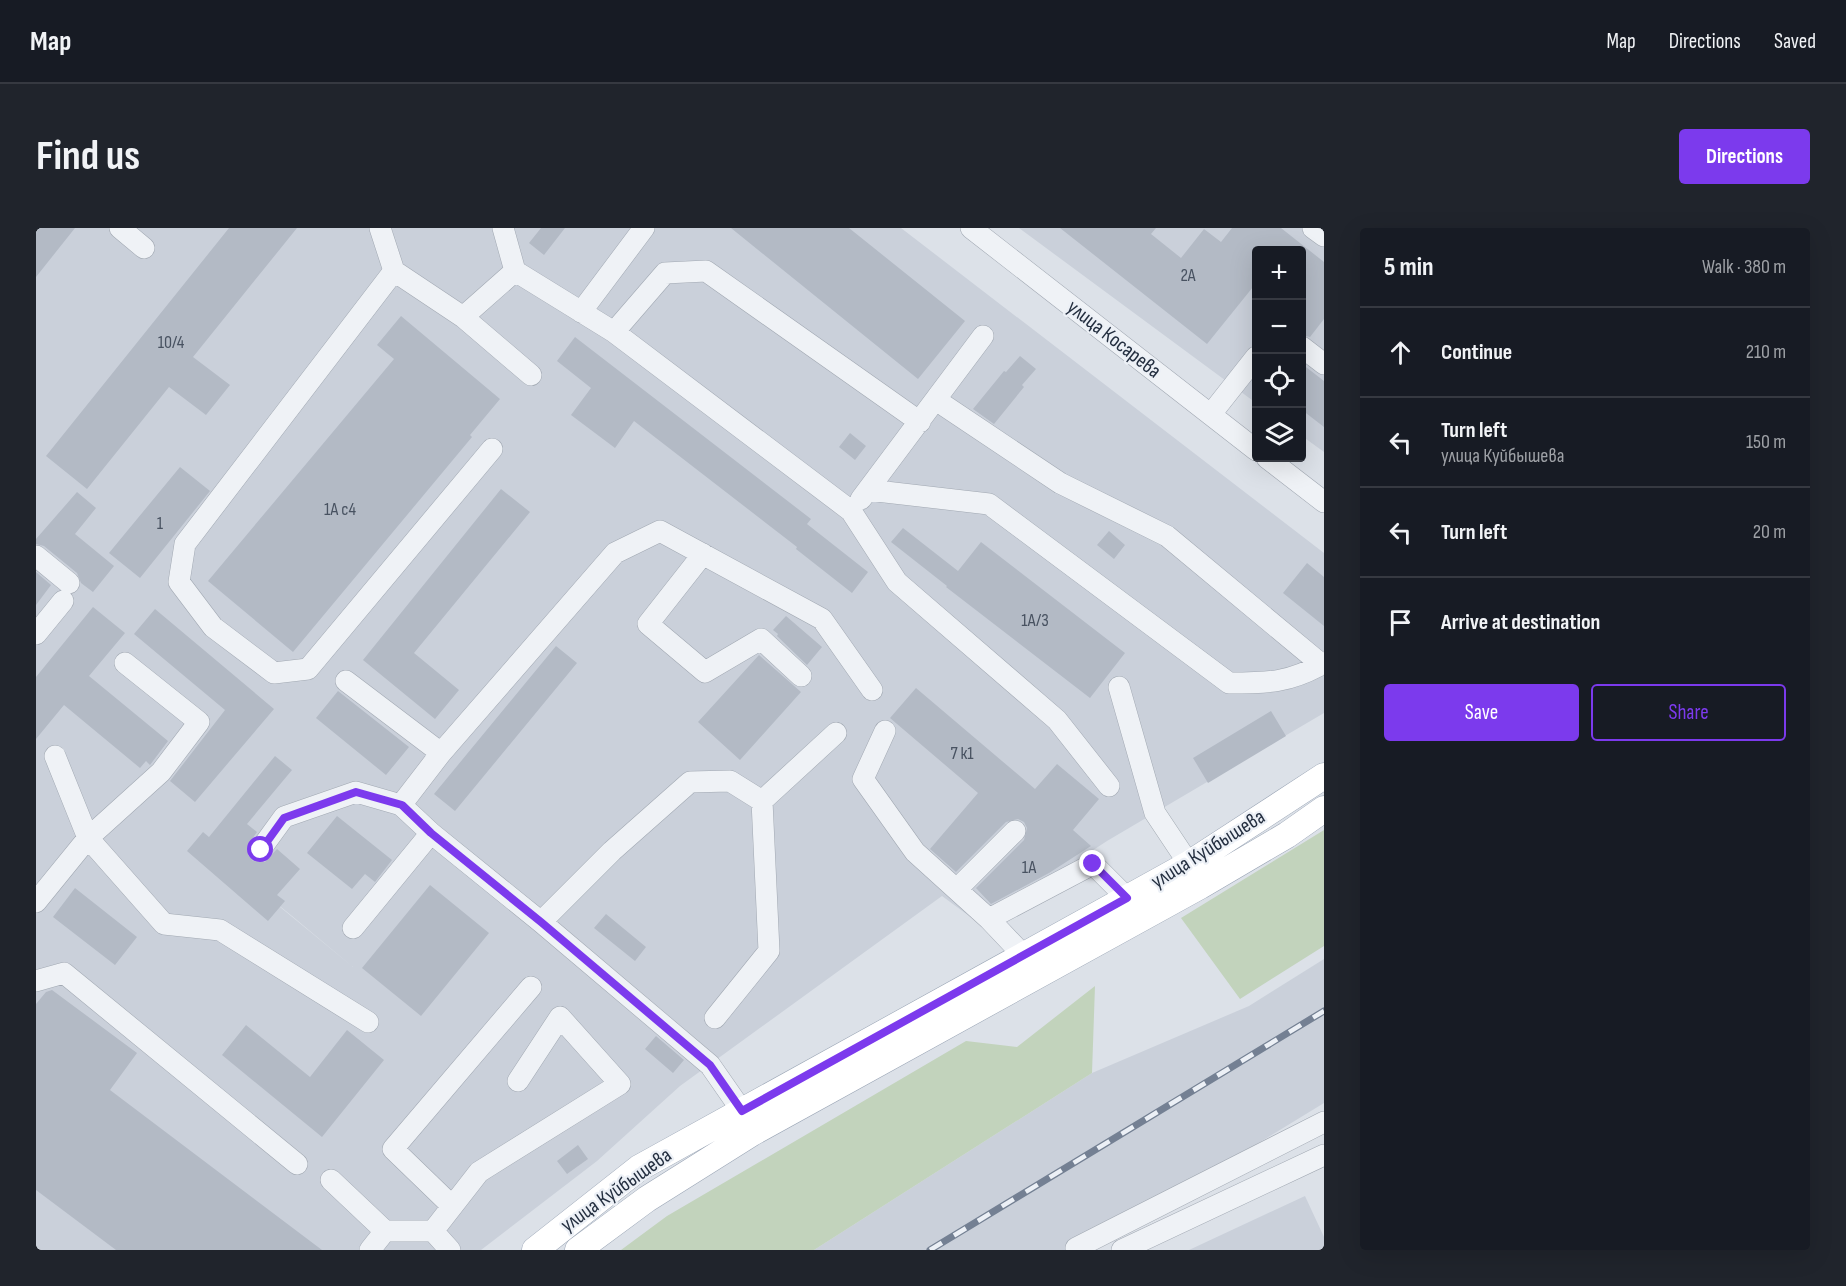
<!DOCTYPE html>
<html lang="en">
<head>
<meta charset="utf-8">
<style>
  :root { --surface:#171b24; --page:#20242c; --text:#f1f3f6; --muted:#9ea1a6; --line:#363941; --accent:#7c3aed }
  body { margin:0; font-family:"Sofia Sans Condensed",sans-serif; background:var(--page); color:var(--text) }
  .controls { position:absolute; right:18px; top:18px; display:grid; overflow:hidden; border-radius:6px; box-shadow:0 6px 24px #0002 }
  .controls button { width:54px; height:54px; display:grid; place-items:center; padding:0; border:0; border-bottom:2px solid var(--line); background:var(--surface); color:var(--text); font:30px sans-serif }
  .stop { position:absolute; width:18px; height:18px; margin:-14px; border:4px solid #7c3aed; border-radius:50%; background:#fff }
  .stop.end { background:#7c3aed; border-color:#fff; box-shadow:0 2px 6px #0008 }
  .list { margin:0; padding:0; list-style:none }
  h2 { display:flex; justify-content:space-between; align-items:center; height:78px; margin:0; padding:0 24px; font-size:26px }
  h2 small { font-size:20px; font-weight:400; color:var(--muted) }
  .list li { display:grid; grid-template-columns:39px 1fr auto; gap:18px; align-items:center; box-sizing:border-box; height:90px; padding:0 24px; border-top:2px solid var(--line) }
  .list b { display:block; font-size:22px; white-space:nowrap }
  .list p { margin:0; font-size:20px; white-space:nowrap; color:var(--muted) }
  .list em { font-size:20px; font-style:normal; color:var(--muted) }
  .actions { display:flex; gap:12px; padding:18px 24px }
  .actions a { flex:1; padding:14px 0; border:2px solid var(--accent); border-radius:6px; text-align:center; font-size:21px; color:var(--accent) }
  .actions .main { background:var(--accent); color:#fff }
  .icon { flex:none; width:33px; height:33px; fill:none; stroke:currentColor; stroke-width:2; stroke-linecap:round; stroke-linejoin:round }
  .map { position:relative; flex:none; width:1288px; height:1022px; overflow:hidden; border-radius:6px }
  header { display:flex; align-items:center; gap:36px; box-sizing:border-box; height:84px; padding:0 30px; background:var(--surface); border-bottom:2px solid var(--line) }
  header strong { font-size:28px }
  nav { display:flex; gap:33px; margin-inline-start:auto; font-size:21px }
  .intro { display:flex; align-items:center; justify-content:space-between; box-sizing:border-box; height:144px; padding:0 36px }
  h1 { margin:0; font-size:42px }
  .button { padding:15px 27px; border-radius:6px; background:var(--accent); color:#fff; font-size:21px; font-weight:700 }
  main { display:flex; gap:36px; padding:0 36px }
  aside { flex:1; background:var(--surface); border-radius:6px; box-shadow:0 6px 24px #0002 }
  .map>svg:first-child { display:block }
</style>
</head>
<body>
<header>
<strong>Map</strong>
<nav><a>Map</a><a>Directions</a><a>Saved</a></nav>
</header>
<div class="intro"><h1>Find us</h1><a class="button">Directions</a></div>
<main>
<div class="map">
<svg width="1288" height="1022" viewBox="0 0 1288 1022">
  <rect width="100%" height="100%" fill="#dce1e8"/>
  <path fill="#cad0da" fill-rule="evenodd" d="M 0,0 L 865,0 L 1288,325 L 1288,485 L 1071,613 L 944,696 L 906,668 L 644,858 L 561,933 L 445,1022 L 0,1022 ZM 209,650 L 256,688 L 317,739 Z
    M 983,0 L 1288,0 L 1288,224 L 1266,208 L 1266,22 L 1220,22 L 1220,175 Z
    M 1288,731 L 1288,875 L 1047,1022 L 778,1022 L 1056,845 L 1213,778 Z
    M 1269,968 L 1288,1009 L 1288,1022 L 1153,1022 Z"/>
  <path fill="#c2d3bc" d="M 1288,602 L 1288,718 L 1204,771 L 1145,690 Z
    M 1059,758 L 1056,845 L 778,1022 L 585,1022 L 631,988 L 930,813 L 981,819 Z"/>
  <path fill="#b3bac5" d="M 0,0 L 39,0 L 0,49 Z
    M 193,0 L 261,0 L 157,129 L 194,157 L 170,187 L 133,159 L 51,261 L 10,228 Z
    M 505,0 L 529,0 L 508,27 L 493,15 Z
    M 695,0 L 813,0 L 929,93 L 882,151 Z
    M 1024,0 L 1120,0 L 1115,6 L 1145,30 L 1168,1 L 1185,14 L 1196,0 L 1245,0 L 1288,34 L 1288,91 L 1274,109 L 1266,107 L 1266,22 L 1221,22 L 1221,54 L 1171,116 Z
    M 365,88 L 464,171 L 434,207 L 436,209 L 257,424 L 172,353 L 358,131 L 341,117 Z
    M 539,109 L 775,291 L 771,296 L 832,344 L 816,365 L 760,321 L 761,319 L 598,193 L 579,220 L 535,187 L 555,160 L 521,133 Z
    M 984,128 L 1000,141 L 986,157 L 988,159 L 958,196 L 937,181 L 968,143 L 970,144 Z
    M 1266,136 L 1288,153 L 1288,199 L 1266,182 Z
    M 814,205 L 830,218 L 819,232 L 803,219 Z
    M 144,239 L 174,263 L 104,350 L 73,325 Z
    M 465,261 L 494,284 L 378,425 L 423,462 L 399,491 L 327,432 Z
    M 41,264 L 60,280 L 39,306 L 78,338 L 57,364 L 45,355 L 41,345 L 8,318 L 0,316 L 0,311 Z
    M 867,300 L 922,343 L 945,314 L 1089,425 L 1054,470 L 910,359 L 911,358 L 855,314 Z
    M 1073,303 L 1089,317 L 1078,331 L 1061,317 Z
    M 1271,335 L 1288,349 L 1288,398 L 1247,365 Z
    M 0,344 L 15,357 L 0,377 Z
    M 57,379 L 89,405 L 53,448 L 132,513 L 114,537 L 110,533 L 104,540 L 28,477 L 0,511 L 0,449 Z
    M 119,381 L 238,481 L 159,574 L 134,553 L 189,482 L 98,406 Z
    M 750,388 L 786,419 L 771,437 L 741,408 L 742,406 L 737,402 Z
    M 520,418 L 541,435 L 419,583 L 398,566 Z
    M 723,427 L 765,464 L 704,532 L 662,494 Z
    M 880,460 L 999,561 L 1021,536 L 1063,571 L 1037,602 L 1055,618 L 1013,645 L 955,676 L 940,660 L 988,612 L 991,600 L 988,594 L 982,591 L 970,594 L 920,644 L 894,621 L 942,565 L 854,490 Z
    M 302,463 L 373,519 L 350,547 L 280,490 Z
    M 1235,483 L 1250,508 L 1172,555 L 1157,530 Z
    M 239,528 L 256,542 L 211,596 L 221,604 L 213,615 L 212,627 L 217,633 L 229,634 L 241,621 L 264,641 L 241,667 L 249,673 L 232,693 L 151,623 L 167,604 L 173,609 Z
    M 301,588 L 356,632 L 339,654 L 329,646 L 316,661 L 271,625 Z
    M 394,657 L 453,705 L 385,788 L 326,740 Z
    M 39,660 L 101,709 L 79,737 L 17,689 Z
    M 570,686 L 610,719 L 599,733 L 558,700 Z
    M 16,762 L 101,825 L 74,862 L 286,1022 L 80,1022 L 0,962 L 0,776 L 10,764 Z
    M 210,797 L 274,849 L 311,802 L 348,832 L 286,909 L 186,827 Z
    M 620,808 L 648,832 L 637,845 L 609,821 Z
    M 542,917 L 552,931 L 531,946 L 521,933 Z"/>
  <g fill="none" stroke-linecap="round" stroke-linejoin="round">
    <defs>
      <path id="minor" d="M 84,0 L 108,20
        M 344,0 L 358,43 L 149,316 L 143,354 L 177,399 L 238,445 L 272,441 L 456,221
        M 467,0 L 479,43
        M 935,0 L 1220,222
        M 1277,0 L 1288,8
        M 358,43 L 427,89 L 495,147
        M 545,84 L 608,0
        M 427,89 L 479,43 L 578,104 L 815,283 L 861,354 L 1021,492 L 1073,558
        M 578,104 L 629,45 L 670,43 L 884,194
        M 1266,119 L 1288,136
        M 900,172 L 1024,255 L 1131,308 L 1285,436
        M 1175,186 L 1220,129
        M 1231,230 L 1288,274
        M 832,262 L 953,276 L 1193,455 C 1232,455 1253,455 1288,435
        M 825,271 L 947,108
        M 667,326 L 612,396 L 669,444 L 725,411 L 765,448
        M 0,328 L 33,355
        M 0,406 L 27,373
        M 310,453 L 405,525
        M 1083,459 L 1119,585 L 1153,636
        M 849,503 L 827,551 L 879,624 L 953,691 L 988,728
        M 19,528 L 52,610 L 128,696 L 184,702 L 332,794
        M 726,573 L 800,505
        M 224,622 L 248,589 L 320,564 L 365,577
        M 921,661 L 979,603
        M 0,674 L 52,610 L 125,544 L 163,494 L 89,435
        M 953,691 L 1057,636 L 1091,670
        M 505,694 L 576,623 L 654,554 L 694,553 L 726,573 L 733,723 L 679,790
        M 317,700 L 395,605
        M 0,753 L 28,745 L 261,936
        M 706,883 L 674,837 L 505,694 L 395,605 L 365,577 L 405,525 L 579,325 L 624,303 L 786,391 L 836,462
        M 295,952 L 349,1003 L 397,1003 L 414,1022
        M 416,978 L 357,921 L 495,759
        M 397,1003 L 443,944 L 584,856 L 524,789 L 482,853
        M 334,1022 L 349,1003
        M 1041,1022 L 1040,1020 L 1288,894
        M 1086,1022 L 1288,927"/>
      <path id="major" d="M 499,1022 L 603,940 L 1153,636 L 1288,548
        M 542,1022 L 611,971 L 716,905 L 1164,658 L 1251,607 L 1288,581"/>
    </defs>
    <use href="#minor" stroke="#a1a8b2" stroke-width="22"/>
    <use href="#major" stroke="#9aa5b5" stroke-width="27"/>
    <use href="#minor" stroke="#eff2f6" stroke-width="21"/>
    <use href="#major" stroke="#fff" stroke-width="26"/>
    <defs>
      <path id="rail" d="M 894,1022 L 1288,783"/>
    </defs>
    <use href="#rail" stroke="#748093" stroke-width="7"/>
    <use href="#rail" stroke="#ecf0f6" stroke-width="4.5" stroke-dasharray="14" stroke-linecap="butt"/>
  </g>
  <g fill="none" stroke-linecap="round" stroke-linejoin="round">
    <path stroke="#7c3aed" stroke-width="8" d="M 225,622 L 248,590 L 320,564 L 366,577 L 395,605 L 505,694 L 674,837 L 706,883 L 1091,670 L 1057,636"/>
  </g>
  <g text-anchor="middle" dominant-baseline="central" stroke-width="4.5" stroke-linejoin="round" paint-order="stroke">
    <g font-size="18" fill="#485261">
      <text x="1152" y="47">2А</text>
      <text x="135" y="114">10/4</text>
      <text x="304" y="281">1А с4</text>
      <text x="124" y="295">1</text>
      <text x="999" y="392">1А/3</text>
      <text x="926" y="525">7 к1</text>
      <text x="993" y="639">1А</text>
    </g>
    <g font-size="21" fill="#242f40" stroke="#ecf0f6">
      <text transform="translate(1078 111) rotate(38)">улица Косарева</text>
      <text transform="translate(1172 621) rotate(-32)">улица Куйбышева</text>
      <text transform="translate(580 962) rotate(-35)">улица Куйбышева</text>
    </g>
  </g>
</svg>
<div class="controls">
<button>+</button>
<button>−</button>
<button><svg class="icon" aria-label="locate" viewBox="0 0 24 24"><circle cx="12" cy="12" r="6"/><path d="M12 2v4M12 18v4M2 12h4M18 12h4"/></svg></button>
<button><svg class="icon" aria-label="layers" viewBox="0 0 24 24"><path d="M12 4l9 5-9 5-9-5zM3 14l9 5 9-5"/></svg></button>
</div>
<div class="stop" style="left:225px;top:622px"></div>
<div class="stop end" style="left:1057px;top:636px"></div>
</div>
<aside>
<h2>5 min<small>Walk · 380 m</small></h2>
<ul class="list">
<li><svg class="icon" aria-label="ahead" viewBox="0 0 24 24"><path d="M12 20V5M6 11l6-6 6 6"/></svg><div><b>Continue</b></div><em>210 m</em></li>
<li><svg class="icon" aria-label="left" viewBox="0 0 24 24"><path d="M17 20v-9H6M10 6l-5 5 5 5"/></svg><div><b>Turn left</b><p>улица Куйбышева</p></div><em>150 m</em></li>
<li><svg class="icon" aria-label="left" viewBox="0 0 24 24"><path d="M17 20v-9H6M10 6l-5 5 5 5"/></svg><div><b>Turn left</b></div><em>20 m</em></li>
<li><svg class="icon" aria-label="arrive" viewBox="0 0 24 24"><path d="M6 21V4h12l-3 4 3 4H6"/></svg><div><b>Arrive at destination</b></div></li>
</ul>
<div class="actions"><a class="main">Save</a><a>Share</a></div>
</aside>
</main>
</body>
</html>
